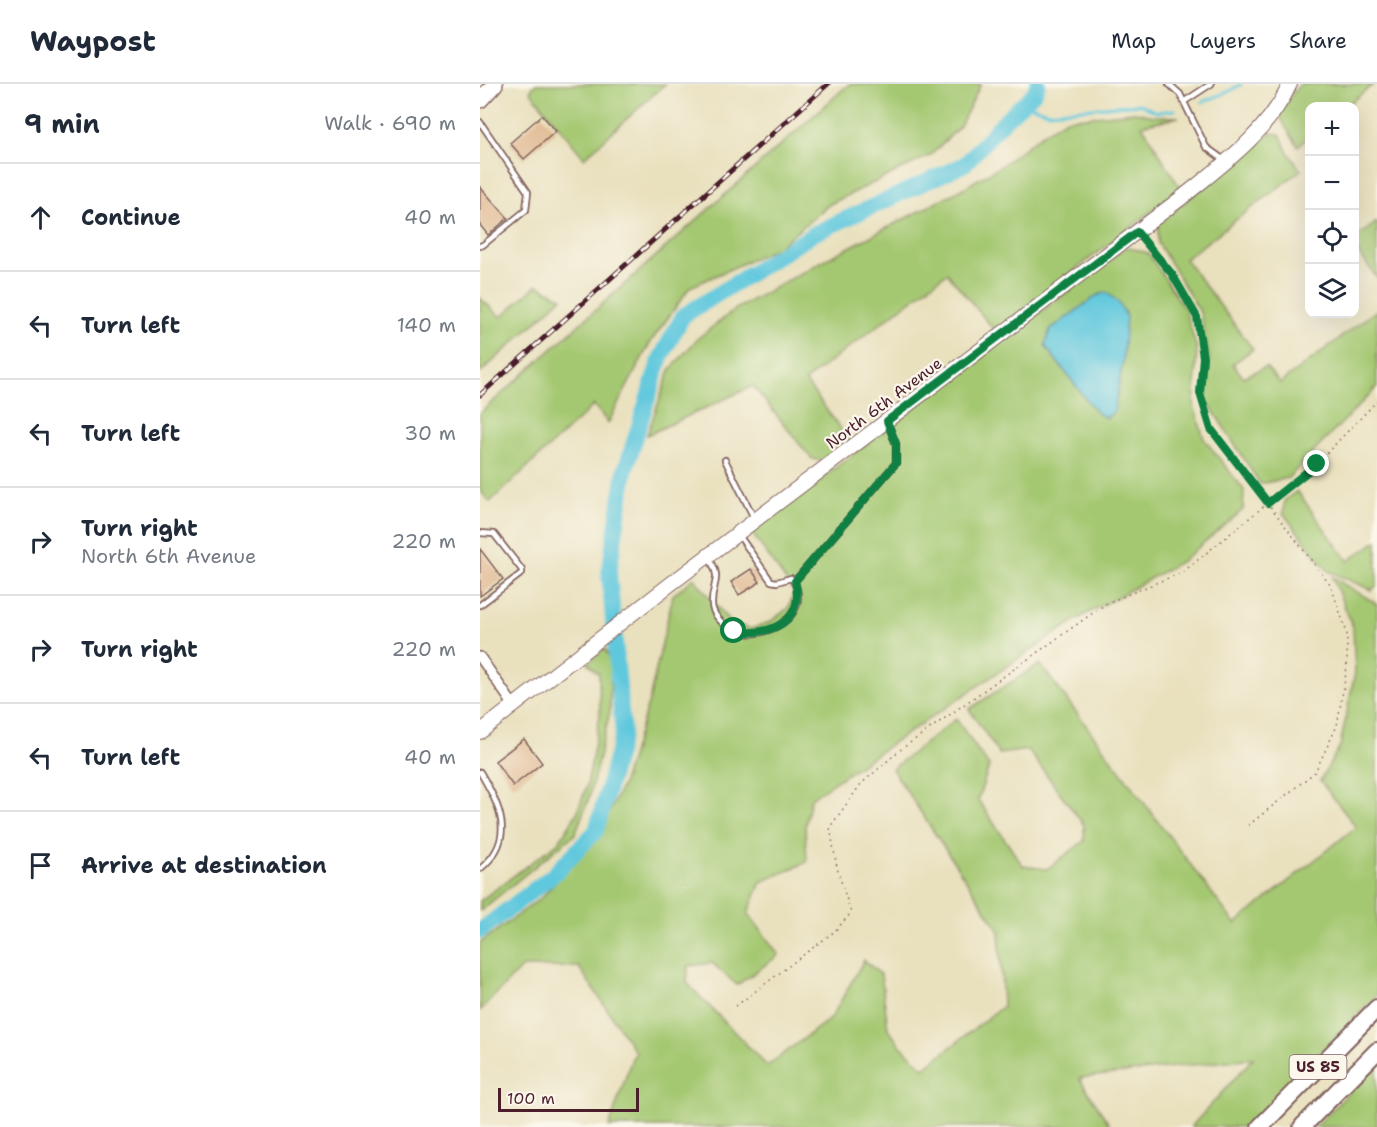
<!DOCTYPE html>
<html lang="en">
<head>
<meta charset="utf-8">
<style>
  :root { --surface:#fff; --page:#f6f6f7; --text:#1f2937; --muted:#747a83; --line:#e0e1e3 }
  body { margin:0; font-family:"Shantell Sans",sans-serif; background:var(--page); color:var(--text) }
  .controls { position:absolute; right:18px; top:18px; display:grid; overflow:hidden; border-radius:12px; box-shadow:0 6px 24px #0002 }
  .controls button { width:54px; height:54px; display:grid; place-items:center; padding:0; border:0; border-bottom:2px solid var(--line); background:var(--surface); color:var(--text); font:30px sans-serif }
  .scale { position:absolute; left:18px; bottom:15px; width:141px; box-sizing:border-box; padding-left:6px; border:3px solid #4a1f2b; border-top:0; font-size:16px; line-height:21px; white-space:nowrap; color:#4a1f2b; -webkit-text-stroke:4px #fbf7ec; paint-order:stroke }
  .stop { position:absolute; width:18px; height:18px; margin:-14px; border:4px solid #0b8043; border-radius:50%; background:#fff }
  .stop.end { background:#0b8043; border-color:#fff; box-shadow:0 2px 6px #0008 }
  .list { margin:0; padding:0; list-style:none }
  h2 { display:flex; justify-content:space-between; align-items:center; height:78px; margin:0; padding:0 24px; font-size:26px }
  h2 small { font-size:20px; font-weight:400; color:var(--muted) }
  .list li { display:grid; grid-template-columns:39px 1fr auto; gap:18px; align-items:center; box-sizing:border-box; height:108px; padding:0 24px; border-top:2px solid var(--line) }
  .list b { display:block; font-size:22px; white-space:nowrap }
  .list p { margin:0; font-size:20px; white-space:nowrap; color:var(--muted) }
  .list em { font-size:20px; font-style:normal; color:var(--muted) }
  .icon { flex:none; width:33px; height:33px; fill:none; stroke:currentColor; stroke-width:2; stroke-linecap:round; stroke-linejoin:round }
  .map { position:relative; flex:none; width:897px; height:1043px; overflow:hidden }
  header { display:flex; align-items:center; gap:36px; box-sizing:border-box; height:84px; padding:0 30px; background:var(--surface); border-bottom:2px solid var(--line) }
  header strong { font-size:28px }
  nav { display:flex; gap:33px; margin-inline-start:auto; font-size:21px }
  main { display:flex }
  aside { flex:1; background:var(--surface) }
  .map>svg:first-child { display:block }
</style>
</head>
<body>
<header>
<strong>Waypost</strong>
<nav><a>Map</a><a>Layers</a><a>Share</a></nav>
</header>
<main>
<aside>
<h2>9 min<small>Walk · 690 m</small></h2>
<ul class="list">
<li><svg class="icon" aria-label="ahead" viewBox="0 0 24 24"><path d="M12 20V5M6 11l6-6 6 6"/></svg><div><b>Continue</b></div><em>40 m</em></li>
<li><svg class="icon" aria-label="left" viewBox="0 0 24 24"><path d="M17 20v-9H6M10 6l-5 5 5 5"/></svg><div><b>Turn left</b></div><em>140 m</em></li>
<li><svg class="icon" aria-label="left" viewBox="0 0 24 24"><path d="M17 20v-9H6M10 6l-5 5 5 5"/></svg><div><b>Turn left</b></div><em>30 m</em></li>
<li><svg class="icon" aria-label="right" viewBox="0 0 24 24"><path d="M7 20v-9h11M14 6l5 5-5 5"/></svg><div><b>Turn right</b><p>North 6th Avenue</p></div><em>220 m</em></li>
<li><svg class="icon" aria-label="right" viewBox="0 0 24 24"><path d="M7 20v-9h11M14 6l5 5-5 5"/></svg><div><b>Turn right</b></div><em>220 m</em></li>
<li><svg class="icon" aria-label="left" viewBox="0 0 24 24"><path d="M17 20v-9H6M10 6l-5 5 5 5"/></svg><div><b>Turn left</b></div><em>40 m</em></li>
<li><svg class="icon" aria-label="arrive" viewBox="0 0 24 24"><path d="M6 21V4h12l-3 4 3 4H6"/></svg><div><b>Arrive at destination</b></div></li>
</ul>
</aside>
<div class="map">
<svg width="897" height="1043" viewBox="0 0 897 1043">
  <rect width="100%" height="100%" fill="#fbf7ec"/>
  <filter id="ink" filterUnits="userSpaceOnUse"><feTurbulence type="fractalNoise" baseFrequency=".0167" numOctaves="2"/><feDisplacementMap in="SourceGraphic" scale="12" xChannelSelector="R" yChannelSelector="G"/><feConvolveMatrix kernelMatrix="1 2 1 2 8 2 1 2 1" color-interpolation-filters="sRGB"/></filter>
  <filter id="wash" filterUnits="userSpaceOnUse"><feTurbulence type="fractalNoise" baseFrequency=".008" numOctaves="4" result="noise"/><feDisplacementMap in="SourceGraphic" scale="24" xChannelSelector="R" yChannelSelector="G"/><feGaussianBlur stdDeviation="1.35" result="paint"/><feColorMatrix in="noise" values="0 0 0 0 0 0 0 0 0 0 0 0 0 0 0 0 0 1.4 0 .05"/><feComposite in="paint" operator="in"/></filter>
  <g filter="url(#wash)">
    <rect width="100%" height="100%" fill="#e9e0bd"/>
    <path fill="#a4c871" stroke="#77744e" stroke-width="1.5" d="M 56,0 L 185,0 L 104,74 L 50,7 Z
      M 369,0 L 501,0 L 480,42 L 451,71 L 350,120 L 297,164 L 210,203 L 170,259 L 128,339 L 114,321 L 10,418 L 0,407 L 0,329 Z
      M 820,0 L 894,0 L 866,22 L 830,22 L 829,53 L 818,62 C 795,26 794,35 820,0 Z
      M 655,28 L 674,32 L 699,33 L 662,41 L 701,105 L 515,247 L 467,189 L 325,297 L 370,357 L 340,377 L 331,374 L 273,302 L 167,351 L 190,286 L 218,254 L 256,225 L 341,178 L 480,106 L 521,82 L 562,50 L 586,35 Z
      M 787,49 L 800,50 L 807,67 L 821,86 L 705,175 L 773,265 L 753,280 L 763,293 L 786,283 L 800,299 L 897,226 L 897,303 L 808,394 L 780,400 L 725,314 L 730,276 L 720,228 L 678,159 L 678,139 L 749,84 Z
      M 897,138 L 897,194 L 875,164 L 874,155 Z
      M 646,163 L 668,169 L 705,225 L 717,265 L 714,322 L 724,355 L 764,406 L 763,426 L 702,477 L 596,536 L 331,714 L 325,743 L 327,778 L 281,798 L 268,829 L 299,871 L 257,901 L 232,879 L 208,882 L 207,899 L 287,982 L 351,934 L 384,876 L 401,891 L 408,945 L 420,961 L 444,984 L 523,922 L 519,846 L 412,685 L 476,635 L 509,682 L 498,716 L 543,782 L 567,785 L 604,757 L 604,741 L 548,666 L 519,670 L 489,625 L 560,580 L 755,840 L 876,743 L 840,697 L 860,662 L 875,589 L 873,543 L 852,493 L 894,518 L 897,521 L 897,911 L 767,1043 L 711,1043 L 773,974 L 599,994 L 631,1043 L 129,1043 L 152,974 L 156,969 L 99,883 L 42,883 L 0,927 L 0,859 L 62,813 L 119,749 L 143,699 L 169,617 L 193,511 L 214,494 L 250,538 L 271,545 L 290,538 L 308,524 L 314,508 L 271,448 Z
      M 57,201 L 82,214 L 0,289 L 0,214 L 21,233 Z
      M 817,407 L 868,477 L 897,457 L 897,501 L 892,506 L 848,487 L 803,429 L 805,416 Z
      M 125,565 L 131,577 L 130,628 L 109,714 L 95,750 L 0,827 L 0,817 L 79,758 L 97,729 L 107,701 L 120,631 L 119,590 L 108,579 Z
      M 897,980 L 897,1043 L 835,1043 Z"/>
    <path fill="#60c8dd" stroke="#557484" stroke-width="1.5" d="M 626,208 L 638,218 L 646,231 L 643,277 L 634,327 L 627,334 L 617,329 L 565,262 L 570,246 L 616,212 Z"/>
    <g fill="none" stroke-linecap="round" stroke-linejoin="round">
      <path stroke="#60c8dd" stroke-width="3" d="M 723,18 L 750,7 L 761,0
        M 543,19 L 568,28 L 659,20 L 677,28 L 695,26"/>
      <path stroke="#60c8dd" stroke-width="16" d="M 0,847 L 73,791 L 116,747 L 143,650 L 129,489 L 145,387 L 180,275 L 203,232 L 335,149 L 485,80 L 524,37 L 554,9 L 558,0"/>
    </g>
    <g id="blocks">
      <path fill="#e1ba93" d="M 62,31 L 76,47 L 44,75 L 30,59 Z
        M 0,103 L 28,134 L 8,151 L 0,141 Z
        M 0,465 L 23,495 L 0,512 Z
        M 271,485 L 280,498 L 259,511 L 251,498 Z
        M 44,655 L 62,679 L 33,702 L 15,677 Z"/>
    </g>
  </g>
  <g filter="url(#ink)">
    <use href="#blocks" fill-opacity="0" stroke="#82635e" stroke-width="1.5"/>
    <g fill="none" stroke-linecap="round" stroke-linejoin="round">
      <defs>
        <path id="lane" d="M 689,0 L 700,10 L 726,63 L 744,76
          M 705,17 L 731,0
          M 0,38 L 48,108 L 46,126 L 3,161 L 0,162
          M 245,376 L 274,434
          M 0,449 L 14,450 L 42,486 L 42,489 L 0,521
          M 229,474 C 243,496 232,498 232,519 C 231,530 245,543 254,547 C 279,557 325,537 317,506 C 316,501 315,498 311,494 L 297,498 L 291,497 L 258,450
          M 315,497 L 416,379 L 416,360 L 408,340
          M 0,688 C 20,722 37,755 0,785"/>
        <path id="street" d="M 0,573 L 34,622"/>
        <path id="secondary" d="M 0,648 L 188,502 L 700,115 C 741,82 788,49 810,0"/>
        <path id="primary" d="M 0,16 L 15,0"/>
        <path id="highway" d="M 780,1043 L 897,924
          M 822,1043 L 897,967"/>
      </defs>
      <use href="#lane" stroke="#82635e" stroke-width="8"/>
      <use href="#street" stroke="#82635e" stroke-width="12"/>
      <use href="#secondary" stroke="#82635e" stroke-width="16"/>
      <use href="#primary" stroke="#82635e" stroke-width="18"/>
      <use href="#highway" stroke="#82635e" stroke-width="20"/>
      <path stroke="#82635e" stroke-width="1.5" stroke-dasharray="1.5 4.5" stroke-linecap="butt" d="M 664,156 L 692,190 L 717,233 L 723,273 L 720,309 L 731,345 L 851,502 L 867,549 L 867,583 L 857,642 L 835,688 L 765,744
        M 256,922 L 355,847 L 371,829 L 357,784 L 350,743 L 381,700 L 420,666 L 627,519 L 703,488 L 837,379 L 897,317"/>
      <use href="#lane" stroke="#fff" stroke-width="4.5"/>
      <use href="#street" stroke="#fff" stroke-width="9"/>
      <use href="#secondary" stroke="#fff" stroke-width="14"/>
      <use href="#primary" stroke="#fff" stroke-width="15"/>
      <use href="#highway" stroke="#fff" stroke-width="16"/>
      <defs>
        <path id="rail" d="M 0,311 L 348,0"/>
      </defs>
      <use href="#rail" stroke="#4a1f2b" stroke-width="5"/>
      <use href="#rail" stroke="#fbf7ec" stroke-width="3" stroke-dasharray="9" stroke-linecap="butt"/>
    </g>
  </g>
  <g fill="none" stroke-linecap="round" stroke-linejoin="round" filter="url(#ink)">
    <path stroke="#0b8043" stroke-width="8" d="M 254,547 C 289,553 326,538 315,497 L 416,379 L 416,360 L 407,337 L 657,148 L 692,190 L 717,233 L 723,273 L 720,309 L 731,345 L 788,419 L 837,380"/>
  </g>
  <g text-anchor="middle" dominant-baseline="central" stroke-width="4.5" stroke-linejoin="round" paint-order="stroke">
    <rect fill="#fbf7ec" stroke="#7f6065" stroke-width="1.5" x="809.5" y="971" width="57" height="24" rx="4.5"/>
    <g font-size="15" font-weight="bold" fill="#4a1f2b">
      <text x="838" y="983">US 85</text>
    </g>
    <g font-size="16" fill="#4a1f2b" stroke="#fbf7ec">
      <text transform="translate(404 319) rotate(-37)">North 6th Avenue</text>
    </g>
  </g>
</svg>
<div class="controls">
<button>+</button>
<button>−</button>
<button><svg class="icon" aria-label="locate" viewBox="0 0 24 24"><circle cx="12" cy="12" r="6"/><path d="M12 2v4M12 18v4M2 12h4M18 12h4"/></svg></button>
<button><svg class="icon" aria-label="layers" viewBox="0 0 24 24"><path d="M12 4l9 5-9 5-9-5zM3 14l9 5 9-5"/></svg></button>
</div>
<div class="scale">100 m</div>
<div class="stop" style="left:254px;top:547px"></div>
<div class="stop end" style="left:837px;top:380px"></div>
</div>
</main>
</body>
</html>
